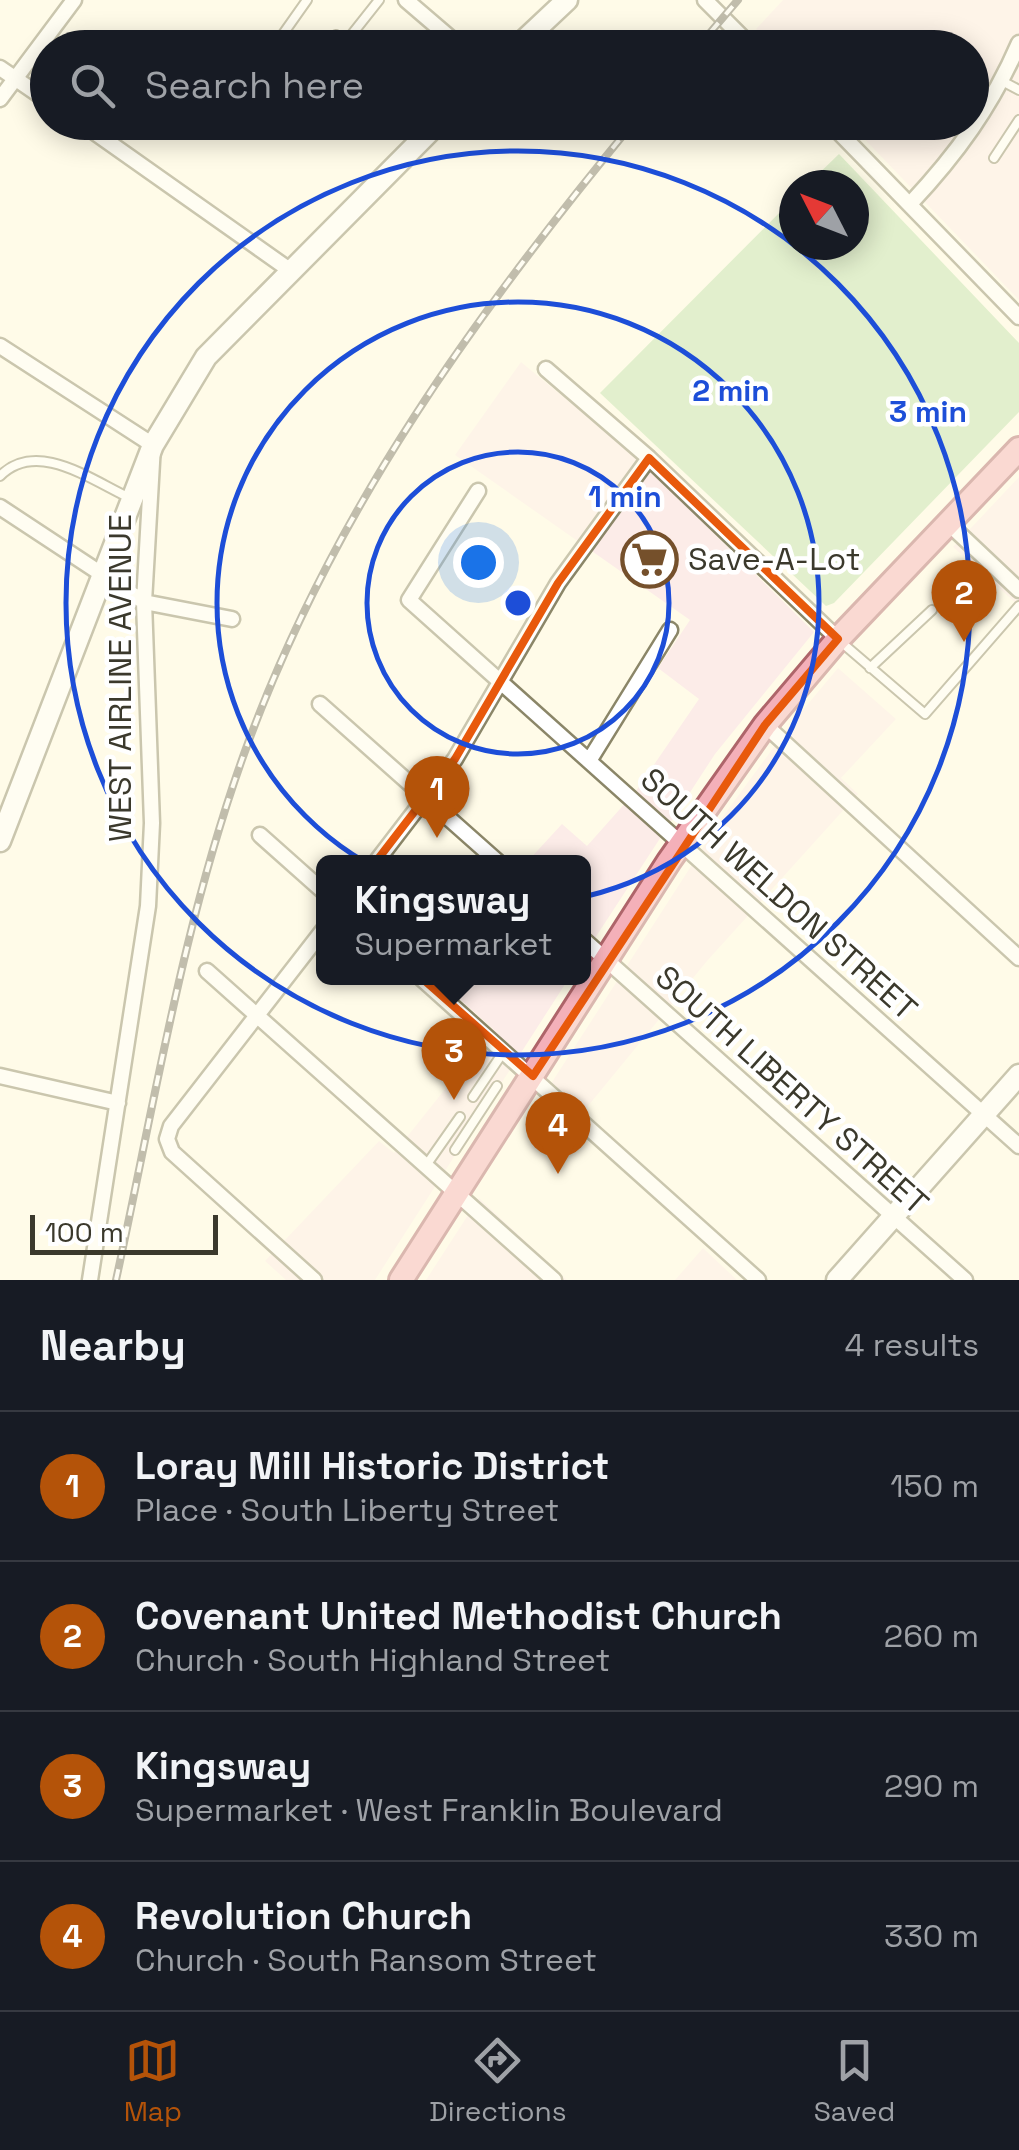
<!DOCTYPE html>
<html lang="en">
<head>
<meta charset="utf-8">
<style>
  :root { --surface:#171b24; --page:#20242c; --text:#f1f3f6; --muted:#9ea1a6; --line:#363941; --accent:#b45309 }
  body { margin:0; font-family:"Space Grotesk",sans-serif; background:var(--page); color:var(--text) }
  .compass { position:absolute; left:779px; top:170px; width:90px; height:90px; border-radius:50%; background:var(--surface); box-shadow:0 5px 25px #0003; rotate:312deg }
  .scale { position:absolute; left:30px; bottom:25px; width:188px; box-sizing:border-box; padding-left:10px; border:5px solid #3b392c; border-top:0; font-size:28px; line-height:35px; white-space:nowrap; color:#3b392c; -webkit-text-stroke:8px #fff; paint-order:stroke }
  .you { position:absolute; left:478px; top:562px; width:35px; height:35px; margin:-25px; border:8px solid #fff; border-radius:50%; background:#1a73e8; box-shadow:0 0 0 15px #1a73e833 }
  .badge { display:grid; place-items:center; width:65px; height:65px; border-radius:50%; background:var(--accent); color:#fff; font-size:32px; font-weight:700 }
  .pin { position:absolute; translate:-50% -82px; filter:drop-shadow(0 2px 5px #0008) }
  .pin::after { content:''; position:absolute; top:52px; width:35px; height:30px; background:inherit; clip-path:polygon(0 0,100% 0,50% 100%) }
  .popup { position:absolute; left:316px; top:855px; width:275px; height:130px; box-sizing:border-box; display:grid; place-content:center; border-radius:15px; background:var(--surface); filter:drop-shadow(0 2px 8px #0005); font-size:32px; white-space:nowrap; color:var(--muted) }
  .popup b { font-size:38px; color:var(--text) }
  .popup::after { content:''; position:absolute; left:50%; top:100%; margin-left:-20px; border:20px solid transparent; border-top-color:var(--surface) }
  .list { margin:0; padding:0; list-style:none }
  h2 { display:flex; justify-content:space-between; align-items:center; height:130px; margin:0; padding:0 40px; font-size:42px }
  h2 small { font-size:32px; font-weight:400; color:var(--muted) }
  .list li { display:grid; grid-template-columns:65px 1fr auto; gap:30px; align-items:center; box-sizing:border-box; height:150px; padding:0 40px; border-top:2px solid var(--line) }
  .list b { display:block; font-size:38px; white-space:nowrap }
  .list p { margin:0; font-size:32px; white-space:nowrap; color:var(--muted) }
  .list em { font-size:32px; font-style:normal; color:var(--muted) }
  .icon { flex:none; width:55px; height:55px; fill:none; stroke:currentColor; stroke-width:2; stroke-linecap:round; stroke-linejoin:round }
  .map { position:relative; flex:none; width:1019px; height:1280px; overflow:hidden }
  .search { position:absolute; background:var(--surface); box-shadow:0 5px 25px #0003; left:30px; right:30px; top:30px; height:110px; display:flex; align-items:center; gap:25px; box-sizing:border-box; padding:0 35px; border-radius:55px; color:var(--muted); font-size:38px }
  .sheet { height:730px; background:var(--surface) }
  nav { display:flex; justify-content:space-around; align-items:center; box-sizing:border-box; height:140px; border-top:2px solid var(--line); background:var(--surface); font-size:28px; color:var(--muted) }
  nav a { display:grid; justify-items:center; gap:5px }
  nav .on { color:var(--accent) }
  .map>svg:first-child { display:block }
</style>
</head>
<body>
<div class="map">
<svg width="1019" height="1280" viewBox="0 0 1019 1280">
  <rect width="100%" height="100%" fill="#fffbe8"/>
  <path fill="#fcece8" d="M 783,0 L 1019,0 L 1019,300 L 849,123 L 972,122 L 972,48 L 774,47 L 756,29 Z
    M 521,362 L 634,455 L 814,632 L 715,754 L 584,955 L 584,862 L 527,862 L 562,824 L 587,846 L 636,791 L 699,699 L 658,668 L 690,620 L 455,455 Z
    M 1019,477 L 1019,606 L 953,547 Z
    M 838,668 L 896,719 L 841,778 L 858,794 L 707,961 L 570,1128 L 541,1102 L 552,1082 L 724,815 L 787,729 Z
    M 452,978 L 569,978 L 375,1280 L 286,1280 L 265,1261 L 379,1141 L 394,1153 L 493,1029 L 445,986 Z
    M 479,1198 L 567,1280 L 426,1280 Z
    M 703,1248 L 737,1280 L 675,1280 Z"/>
  <path fill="#bfe1ad" d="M 839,154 L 1019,343 L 1019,412 L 834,603 L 826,606 L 600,393 L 794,198 L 794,245 L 854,245 L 854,185 L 807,185 Z"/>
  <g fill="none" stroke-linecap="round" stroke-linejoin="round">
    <defs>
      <path id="lane" d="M 299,48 L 283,34 L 307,0
        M 326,48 L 336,35 L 345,43
        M 351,48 L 345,43 L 379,0
        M 1002,81 L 1019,90
        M 994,158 L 1019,120
        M 0,476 C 37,439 91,480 130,498
        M 841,642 L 925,714 L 1019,606
        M 870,668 L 932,610
        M 473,1097 L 504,1051
        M 455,1150 L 497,1086
        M 427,1164 L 460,1117"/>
      <path id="street" d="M 406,0 L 462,48
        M 705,0 L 753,48
        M 0,68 L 48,101
        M 0,99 L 74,0
        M 80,122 L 291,271
        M 829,122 L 1019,317
        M 910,204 C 956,155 992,106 1019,43
        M 0,346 L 153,445 L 144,602 L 152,823 L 148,906 L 90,1280
        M 546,369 L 649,458 L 838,639
        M 478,491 L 409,600 L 1019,1146
        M 0,507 L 144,602 L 232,619
        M 948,523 L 1019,590
        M 320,704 L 498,862
        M 765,725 L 1019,958
        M 589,761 L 670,630
        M 260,835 L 324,892
        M 376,862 L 455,759 L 558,583 L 649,458
        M 584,940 L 965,1280
        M 207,971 L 554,1280
        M 421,978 L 758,1280
        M 0,1076 L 118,1103
        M 314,1280 L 172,1152 L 167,1139 L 171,1126 L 324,929"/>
      <path id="secondary" d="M 516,48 L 567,0
        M 0,841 L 153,445 L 206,357 L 439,122
        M 837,1280 L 1019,1075"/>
      <path id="primary" d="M 401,1280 L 669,861 L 765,725 L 838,639 L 1019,449"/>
    </defs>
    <use href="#lane" stroke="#8b8668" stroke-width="12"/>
    <use href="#street" stroke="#8b8668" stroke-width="19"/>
    <use href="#secondary" stroke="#8b8668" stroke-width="25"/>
    <use href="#primary" stroke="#ae656a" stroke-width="28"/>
    <use href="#lane" stroke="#fff" stroke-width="8"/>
    <use href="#street" stroke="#fff" stroke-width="14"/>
    <use href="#secondary" stroke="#fff" stroke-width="20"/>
    <use href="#primary" stroke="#f4b0b9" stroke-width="22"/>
    <defs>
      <path id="rail" d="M 697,48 L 738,0
        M 116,1280 C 155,1101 184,916 248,743 C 334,510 477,312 634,122"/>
    </defs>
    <use href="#rail" stroke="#757264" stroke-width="8"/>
    <use href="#rail" stroke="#fff" stroke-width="4" stroke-dasharray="11" stroke-linecap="butt"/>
  </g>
  <path d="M0 0H1019V1280H0ZM 649,458 L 838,639 L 765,725 L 533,1076 L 341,907 L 455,759 L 558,583 Z" fill="#fffbe8" fill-opacity=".55" fill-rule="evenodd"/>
  <path fill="none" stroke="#e8590c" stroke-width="8" stroke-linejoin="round" d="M 649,458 L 838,639 L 765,725 L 533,1076 L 341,907 L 455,759 L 558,583 Z"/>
  <g fill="none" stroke="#1d4ed8" stroke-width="5">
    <circle cx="518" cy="603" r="151"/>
    <circle cx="518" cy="603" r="301"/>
    <circle cx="518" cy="603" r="452"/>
  </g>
  <defs>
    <symbol id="supermarket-ring" viewBox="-11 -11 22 22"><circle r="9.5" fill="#fff" stroke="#75502b" stroke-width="1.5"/><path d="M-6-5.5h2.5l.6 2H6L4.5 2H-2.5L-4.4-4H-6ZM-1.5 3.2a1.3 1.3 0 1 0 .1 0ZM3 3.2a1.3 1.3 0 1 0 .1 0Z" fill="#75502b"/></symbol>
  </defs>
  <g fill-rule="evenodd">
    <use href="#supermarket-ring" x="618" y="528" width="63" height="63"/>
  </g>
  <g text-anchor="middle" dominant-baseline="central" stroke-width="9" stroke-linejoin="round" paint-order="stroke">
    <g font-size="32" fill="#3b392c" stroke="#fff" text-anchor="start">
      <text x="688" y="559">Save-A-Lot</text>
    </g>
    <g font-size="32" fill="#3b392c" stroke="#fff">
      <text transform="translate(120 678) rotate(-90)">WEST AIRLINE AVENUE</text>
      <text transform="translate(779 894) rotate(42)">SOUTH WELDON STREET</text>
      <text transform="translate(792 1090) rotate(42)">SOUTH LIBERTY STREET</text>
    </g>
  </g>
  <circle cx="518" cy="603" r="15" fill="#1d4ed8" stroke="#fff" stroke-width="5"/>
  <g font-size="30" text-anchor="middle" font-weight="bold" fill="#1d4ed8" stroke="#fff" stroke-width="9" stroke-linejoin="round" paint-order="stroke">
    <text x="731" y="401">2 min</text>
    <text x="928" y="422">3 min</text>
    <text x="625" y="507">1 min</text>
  </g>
</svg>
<svg class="compass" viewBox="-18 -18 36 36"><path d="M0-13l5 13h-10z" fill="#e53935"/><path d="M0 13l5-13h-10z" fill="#9ea1a6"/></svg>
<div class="scale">100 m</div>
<div class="you"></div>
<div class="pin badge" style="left:437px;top:838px">1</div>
<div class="pin badge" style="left:964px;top:642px">2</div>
<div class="pin badge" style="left:454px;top:1100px">3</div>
<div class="popup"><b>Kingsway</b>Supermarket</div>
<div class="pin badge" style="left:558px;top:1174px">4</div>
<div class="search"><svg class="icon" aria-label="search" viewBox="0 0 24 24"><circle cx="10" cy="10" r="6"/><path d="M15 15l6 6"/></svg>Search here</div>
</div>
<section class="sheet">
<h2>Nearby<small>4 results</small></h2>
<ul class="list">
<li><span class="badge">1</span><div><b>Loray Mill Historic District</b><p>Place · South Liberty Street</p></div><em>150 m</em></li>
<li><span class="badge">2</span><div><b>Covenant United Methodist Church</b><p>Church · South Highland Street</p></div><em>260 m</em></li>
<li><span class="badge">3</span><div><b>Kingsway</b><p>Supermarket · West Franklin Boulevard</p></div><em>290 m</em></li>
<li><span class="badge">4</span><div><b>Revolution Church</b><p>Church · South Ransom Street</p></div><em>330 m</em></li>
</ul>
</section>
<nav>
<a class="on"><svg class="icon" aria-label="map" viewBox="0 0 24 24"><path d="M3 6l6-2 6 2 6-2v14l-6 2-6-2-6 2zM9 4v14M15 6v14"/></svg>Map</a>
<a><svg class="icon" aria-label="directions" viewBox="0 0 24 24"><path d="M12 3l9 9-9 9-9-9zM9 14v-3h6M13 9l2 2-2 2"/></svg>Directions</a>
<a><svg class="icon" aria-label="saved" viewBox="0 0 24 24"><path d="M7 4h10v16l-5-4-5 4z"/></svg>Saved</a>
</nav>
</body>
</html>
